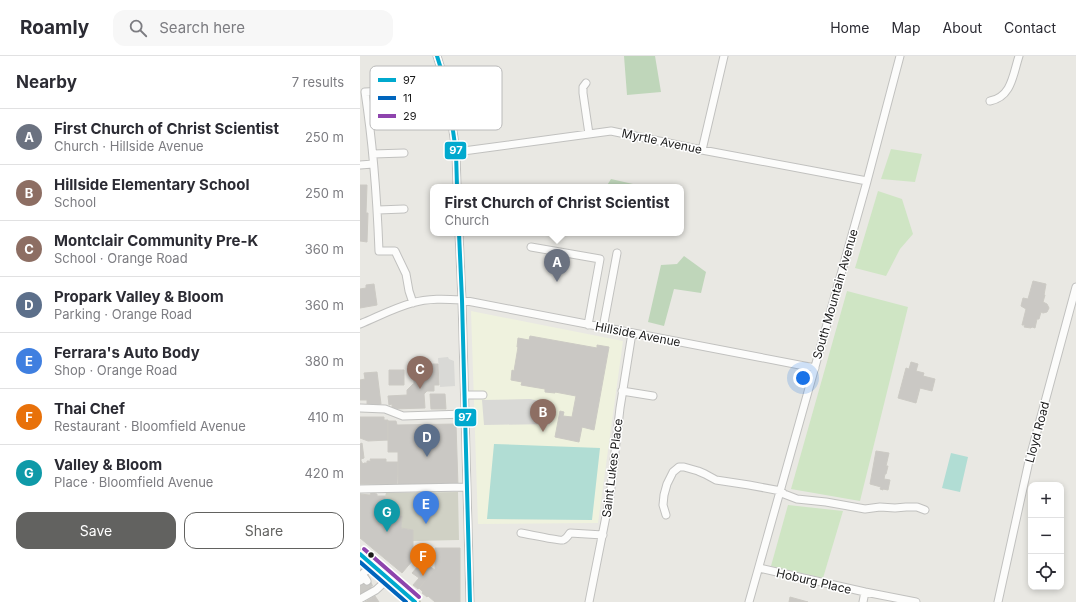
<!DOCTYPE html>
<html lang="en">
<head>
<meta charset="utf-8">
<style>
  :root { --surface:#fff; --page:#f7f7f7; --text:#2b2b33; --muted:#7c7c81; --line:#e1e1e2; --accent:#626260 }
  body { margin:0; font-family:Inter,sans-serif; background:var(--page); color:var(--text) }
  .controls { position:absolute; right:12px; bottom:12px; display:grid; overflow:hidden; border-radius:8px; box-shadow:0 2px 6px #0003 }
  .controls button { width:36px; height:36px; display:grid; place-items:center; padding:0; border:0; border-bottom:1px solid var(--line); background:var(--surface); color:var(--text); font:20px sans-serif }
  .you { position:absolute; left:443px; top:322px; width:14px; height:14px; margin:-10px; border:3px solid #fff; border-radius:50%; background:#1a73e8; box-shadow:0 0 0 6px #1a73e833 }
  .badge { display:grid; place-items:center; width:26px; height:26px; border-radius:50%; background:var(--accent); color:#fff; font-size:13px; font-weight:700 }
  .pin { position:absolute; translate:-50% -33px; filter:drop-shadow(0 1px 2px #0008) }
  .pin::after { content:''; position:absolute; top:21px; width:14px; height:12px; background:inherit; clip-path:polygon(0 0,100% 0,50% 100%) }
  .popup { position:absolute; left:70px; top:128px; width:254px; height:52px; box-sizing:border-box; display:grid; place-content:center; border-radius:8px; background:var(--surface); filter:drop-shadow(0 1px 3px #0005); font-size:13px; white-space:nowrap; color:var(--muted) }
  .popup b { font-size:15px; color:var(--text) }
  .popup::after { content:''; position:absolute; left:50%; top:100%; margin-left:-8px; border:8px solid transparent; border-top-color:var(--surface) }
  .list { margin:0; padding:0; list-style:none }
  h2 { display:flex; justify-content:space-between; align-items:center; height:52px; margin:0; padding:0 16px; font-size:17px }
  h2 small { font-size:13px; font-weight:400; color:var(--muted) }
  .list li { display:grid; grid-template-columns:26px 1fr auto; gap:12px; align-items:center; box-sizing:border-box; height:56px; padding:0 16px; border-top:1px solid var(--line) }
  .list b { display:block; font-size:15px; white-space:nowrap }
  .list p { margin:0; font-size:13px; white-space:nowrap; color:var(--muted) }
  .list em { font-size:13px; font-style:normal; color:var(--muted) }
  .actions { display:flex; gap:8px; padding:12px 16px }
  .actions a { flex:1; padding:9px 0; border:1px solid var(--accent); border-radius:12px; text-align:center; font-size:14px; color:var(--accent) }
  .actions .main { background:var(--accent); color:#fff }
  .icon { flex:none; width:22px; height:22px; fill:none; stroke:currentColor; stroke-width:2; stroke-linecap:round; stroke-linejoin:round }
  .map { position:relative; flex:none; width:716px; height:546px; overflow:hidden }
  header { display:flex; align-items:center; gap:24px; box-sizing:border-box; height:56px; padding:0 20px; background:var(--surface); border-bottom:1px solid var(--line) }
  header strong { font-size:19px }
  nav { display:flex; gap:22px; margin-inline-start:auto; font-size:14px }
  .search { width:280px; height:36px; background:var(--page); display:flex; align-items:center; gap:10px; box-sizing:border-box; padding:0 14px; border-radius:12px; color:var(--muted); font-size:15px }
  main { display:flex }
  aside { flex:1; background:var(--surface) }
  .map>svg:first-child { display:block }
</style>
</head>
<body>
<header>
<strong>Roamly</strong>
<div class="search"><svg class="icon" aria-label="search" viewBox="0 0 24 24"><circle cx="10" cy="10" r="6"/><path d="M15 15l6 6"/></svg>Search here</div>
<nav><a>Home</a><a>Map</a><a>About</a><a>Contact</a></nav>
</header>
<main>
<aside>
<h2>Nearby<small>7 results</small></h2>
<ul class="list">
<li><span class="badge" style="background:#6b7280">A</span><div><b>First Church of Christ Scientist</b><p>Church · Hillside Avenue</p></div><em>250 m</em></li>
<li><span class="badge" style="background:#8d6e63">B</span><div><b>Hillside Elementary School</b><p>School</p></div><em>250 m</em></li>
<li><span class="badge" style="background:#8d6e63">C</span><div><b>Montclair Community Pre-K</b><p>School · Orange Road</p></div><em>360 m</em></li>
<li><span class="badge" style="background:#5c6f8a">D</span><div><b>Propark Valley &amp; Bloom</b><p>Parking · Orange Road</p></div><em>360 m</em></li>
<li><span class="badge" style="background:#3f7fe0">E</span><div><b>Ferrara's Auto Body</b><p>Shop · Orange Road</p></div><em>380 m</em></li>
<li><span class="badge" style="background:#e8710a">F</span><div><b>Thai Chef</b><p>Restaurant · Bloomfield Avenue</p></div><em>410 m</em></li>
<li><span class="badge" style="background:#0f9aa8">G</span><div><b>Valley &amp; Bloom</b><p>Place · Bloomfield Avenue</p></div><em>420 m</em></li>
</ul>
<div class="actions"><a class="main">Save</a><a>Share</a></div>
</aside>
<div class="map">
<svg width="716" height="546" viewBox="0 0 716 546">
  <rect width="100%" height="100%" fill="#e9e8e3"/>
  <path fill="#eff2de" d="M 111,255 L 263,285 L 238,467 L 118,468 Z"/>
  <path fill="#d0d1c5" d="M 98,436 L 99,484 L 53,485 L 53,474 L 41,472 L 42,460 L 28,459 L 27,458 L 25,440 L 26,437 Z"/>
  <path fill="#cfe5c4" d="M 531,93 L 562,98 L 555,126 L 521,123 Z
    M 518,135 L 542,143 L 553,178 L 540,193 L 526,220 L 495,212 Z
    M 487,235 L 548,251 L 500,445 L 431,433 Z
    M 428,449 L 483,455 L 463,522 L 411,510 Z"/>
  <path fill="#bfd6ba" d="M 264,0 L 295,0 L 301,36 L 267,39 Z
    M 251,123 L 286,131 L 246,131 Z
    M 324,200 L 346,216 L 341,237 L 314,233 L 304,270 L 288,266 L 301,209 L 317,208 Z"/>
  <path fill="#b1ddd4" d="M 134,388 L 240,392 L 232,464 L 127,463 Z
    M 591,397 L 608,401 L 600,436 L 582,432 Z"/>
  <path fill="#d9d9d6" d="M 88,301 L 89,303 L 94,305 L 95,330 L 80,331 L 78,302 Z
    M 170,343 L 190,347 L 190,368 L 124,369 L 122,344 Z"/>
  <path fill="#cac8c4" stroke="#cccac4" d="M 0,129 L 7,129 L 6,157 L 8,157 L 7,186 L 0,185 Z
    M 673,225 L 686,228 L 684,239 L 685,239 L 683,246 L 687,248 L 689,252 L 687,256 L 683,257 L 681,256 L 679,263 L 677,263 L 675,272 L 672,271 L 671,272 L 664,271 L 665,269 L 662,269 L 666,253 L 661,250 L 663,242 L 668,243 Z
    M 14,228 L 17,249 L 0,252 L 0,233 L 6,232 L 6,229 Z
    M 170,280 L 237,292 L 237,289 L 249,291 L 234,374 L 222,371 L 219,386 L 195,381 L 200,355 L 204,356 L 203,360 L 212,361 L 216,340 L 195,336 L 195,337 L 185,336 L 185,333 L 161,329 L 162,326 L 151,324 L 152,314 L 154,315 L 158,291 L 157,291 L 158,282 L 169,284 Z
    M 551,306 L 558,308 L 556,315 L 564,317 L 563,320 L 575,323 L 572,335 L 560,332 L 556,347 L 538,342 L 546,312 L 549,313 Z
    M 56,308 L 78,308 L 79,329 L 74,329 L 74,335 L 67,335 L 64,338 L 65,352 L 32,353 L 32,348 L 29,349 L 28,340 L 47,339 L 47,334 L 53,328 L 54,328 L 54,310 Z
    M 29,314 L 44,314 L 44,329 L 29,329 Z
    M 17,316 L 21,348 L 7,350 L 7,344 L 0,344 L 0,324 L 5,323 L 4,317 Z
    M 70,338 L 85,338 L 86,353 L 71,353 Z
    M 0,361 L 24,361 L 24,364 L 28,364 L 28,384 L 8,385 L 0,382 Z
    M 28,365 L 36,365 L 37,369 L 96,368 L 98,430 L 38,431 L 38,396 L 28,396 Z
    M 2,387 L 4,402 L 1,403 L 1,405 L 3,408 L 4,407 L 7,407 L 7,405 L 11,405 L 10,403 L 26,403 L 26,406 L 38,406 L 37,428 L 0,428 L 0,388 Z
    M 516,395 L 529,397 L 526,410 L 528,410 L 526,418 L 525,418 L 524,423 L 530,424 L 528,434 L 523,433 L 523,434 L 520,433 L 521,431 L 510,428 Z
    M 11,437 L 17,438 L 17,440 L 25,440 L 27,460 L 42,460 L 41,472 L 53,474 L 53,504 L 42,517 L 0,482 L 0,438 L 10,439 Z
    M 75,492 L 100,492 L 100,546 L 75,546 L 68,540 L 67,541 L 62,537 L 63,536 L 59,532 L 75,514 Z
    M 59,509 L 65,515 L 69,510 L 75,514 L 58,533 L 53,529 L 59,522 L 52,517 Z
    M 8,525 L 12,533 L 0,539 L 0,529 Z
    M 15,540 L 19,546 L 5,546 Z
    M 430,541 L 448,546 L 429,546 Z"/>
  <g fill="none" stroke-linecap="round" stroke-linejoin="round">
    <path stroke="#cac9c5" stroke-width="7" stroke-dasharray="7 3.5" stroke-linecap="butt" d="M 7,525 L 11,534
      M 0,528 L 4,537"/>
    <defs>
      <path id="minor" d="M 77,0 L 87,32 L 96,96 L 97,131
        M 226,27 L 223,31 L 223,37 L 229,78
        M 630,45 C 652,41 653,18 659,0
        M 342,94 L 364,0
        M 96,96 L 251,75 L 342,94 L 507,125
        M 13,98 L 44,97
        M 0,109 L 13,108
        M 18,154 L 44,153
        M 99,177 L 102,244 L 110,546
        M 171,191 L 240,203 L 228,269
        M 53,247 L 49,235 L 46,218 L 35,195 L 19,195 C 17,142 13,88 5,36 L 44,34 L 51,38 L 88,37
        M 0,268 C 17,261 34,252 52,247 C 68,242 86,243 102,244 L 455,312
        M 243,272 L 257,197
        M 262,335 L 293,340
        M 105,339 L 123,339
        M 0,352 L 25,353 L 43,360 L 105,358
        M 0,433 L 107,431
        M 306,459 L 303,449 L 304,439 L 307,428 L 313,416 L 319,411 L 324,411 L 338,415 L 345,418 L 356,424 L 389,429 L 421,435 L 424,438 L 437,443 L 466,446 L 505,453 L 520,451 L 535,452 L 546,451 L 557,451 L 565,454
        M 161,477 C 168,478 199,485 203,484 C 206,483 208,480 210,477 L 243,479
        M 399,512 L 505,536 L 556,546
        M 0,520 L 13,509
        M 0,525 L 5,522 L 7,525
        M 0,543 L 16,534 L 28,523
        M 229,546 L 250,440 L 260,352 L 272,277
        M 389,546 L 506,129 L 540,0
        M 503,546 L 505,536
        M 638,546 L 669,405 L 716,231"/>
      <path id="major" d="M 0,498 L 55,546"/>
    </defs>
    <use href="#minor" stroke="#c1c1bf" stroke-width="9"/>
    <use href="#major" stroke="#9c9983" stroke-width="11"/>
    <use href="#minor" stroke="#fcfcfb" stroke-width="7"/>
    <use href="#major" stroke="#eeebe3" stroke-width="9"/>
    <defs>
      <path id="bus-1" d="M 77,0 L 87,32 L 96,96 L 97,131
        M 99,177 L 102,244 L 110,546
        M 0,498 L 55,546"/>
      <path id="bus-2" d="M 0,506 L 46,546"/>
      <path id="bus-3" d="M 4,493 L 59,541"/>
    </defs>
    <use href="#bus-1" stroke="#fff" stroke-width="7"/>
    <use href="#bus-2" stroke="#fff" stroke-width="7"/>
    <use href="#bus-3" stroke="#fff" stroke-width="7"/>
    <use href="#bus-1" stroke="#00a9ce" stroke-width="4"/>
    <use href="#bus-2" stroke="#0065bd" stroke-width="4"/>
    <use href="#bus-3" stroke="#8e44ad" stroke-width="4"/>
  </g>
  <circle fill="#1a1a1a" stroke="#fff" stroke-width="1.5" cx="11" cy="499" r="3.5"/>
  <g text-anchor="middle" dominant-baseline="central" stroke-width="3" stroke-linejoin="round" paint-order="stroke">
    <g font-size="12" fill="#1a1a1a" stroke="#fff">
      <text transform="translate(302 85) rotate(12)">Myrtle Avenue</text>
      <text transform="translate(475 238) rotate(-74)">South Mountain Avenue</text>
      <text transform="translate(278 278) rotate(11)">Hillside Avenue</text>
      <text transform="translate(677 376) rotate(-75)">Lloyd Road</text>
      <text transform="translate(252 412) rotate(-83)">Saint Lukes Place</text>
      <text transform="translate(454 525) rotate(13)">Hoburg Place</text>
    </g>
  </g>
  <rect x="10" y="10" width="132" height="64" rx="6" fill="#fff" stroke="#bababa" stroke-width="1"/>
  <rect x="18" y="22" width="18" height="4" fill="#00a9ce"/>
  <rect x="18" y="40" width="18" height="4" fill="#0065bd"/>
  <rect x="18" y="58" width="18" height="4" fill="#8e44ad"/>
  <g font-size="11" fill="#1a1a1a">
    <text x="43" y="28">97</text>
    <text x="43" y="46">11</text>
    <text x="43" y="64">29</text>
  </g>
  <g stroke="#fff" stroke-width="1.5">
    <rect x="84" y="85" width="23" height="19" rx="4" fill="#00a9ce"/>
    <rect x="94" y="352" width="23" height="19" rx="4" fill="#00a9ce"/>
  </g>
  <g font-size="11" text-anchor="middle" font-weight="bold" fill="#fff">
    <text x="96" y="98">97</text>
    <text x="105" y="365">97</text>
  </g>
</svg>
<div class="controls">
<button>+</button>
<button>−</button>
<button><svg class="icon" aria-label="locate" viewBox="0 0 24 24"><circle cx="12" cy="12" r="6"/><path d="M12 2v4M12 18v4M2 12h4M18 12h4"/></svg></button>
</div>
<div class="you"></div>
<div class="pin badge" style="left:197px;top:226px;background:#6b7280">A</div>
<div class="popup"><b>First Church of Christ Scientist</b>Church</div>
<div class="pin badge" style="left:183px;top:376px;background:#8d6e63">B</div>
<div class="pin badge" style="left:60px;top:333px;background:#8d6e63">C</div>
<div class="pin badge" style="left:67px;top:401px;background:#5c6f8a">D</div>
<div class="pin badge" style="left:66px;top:468px;background:#3f7fe0">E</div>
<div class="pin badge" style="left:63px;top:520px;background:#e8710a">F</div>
<div class="pin badge" style="left:27px;top:476px;background:#0f9aa8">G</div>
</div>
</main>
</body>
</html>
